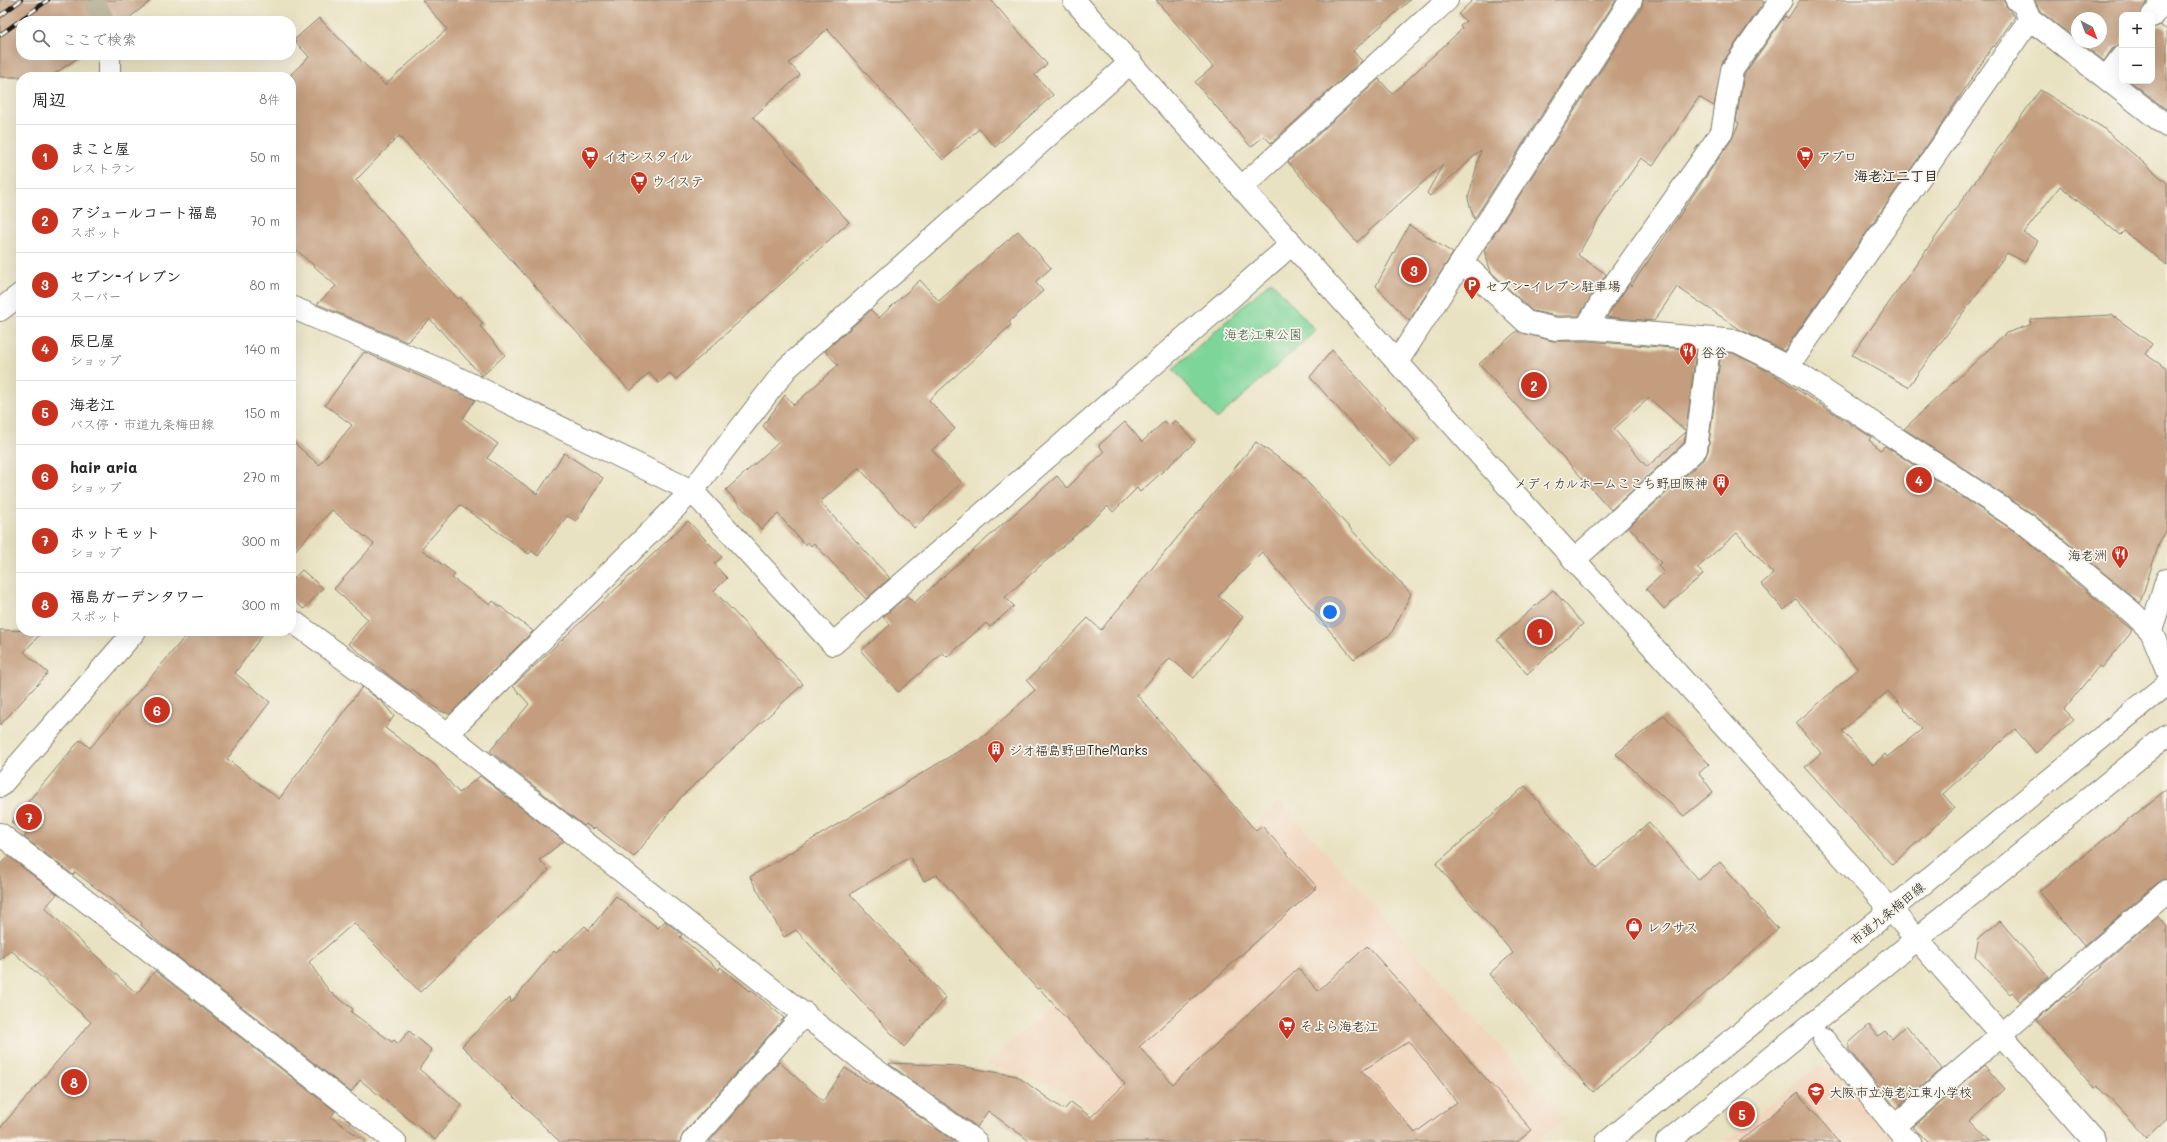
<!DOCTYPE html>
<html lang="ja">
<head>
<meta charset="utf-8">
<style>
  :root { --surface:#fff; --page:#f2f2f2; --text:#222; --muted:#767676; --line:#e0e0e0; --accent:#c8321e }
  body { margin:0; font-family:Mali,"Klee One",sans-serif; background:var(--page); color:var(--text) }
  .controls { position:absolute; right:12px; top:12px; display:grid; overflow:hidden; border-radius:8px; box-shadow:0 4px 16px #0002 }
  .controls button { width:36px; height:36px; display:grid; place-items:center; padding:0; border:0; border-bottom:1px solid var(--line); background:var(--surface); color:var(--text); font:20px sans-serif }
  .compass { position:absolute; left:2071px; top:12px; width:36px; height:36px; border-radius:50%; background:var(--surface); box-shadow:0 4px 16px #0002; rotate:138deg }
  .you { position:absolute; left:1330px; top:612px; width:14px; height:14px; margin:-10px; border:3px solid #fff; border-radius:50%; background:#1a73e8; box-shadow:0 0 0 6px #1a73e833 }
  .badge { display:grid; place-items:center; width:26px; height:26px; border-radius:50%; background:var(--accent); color:#fff; font-size:13px; font-weight:700 }
  .pin { position:absolute; translate:-50% -50%; border:2px solid #fff; box-shadow:0 1px 4px #0006 }
  .list { margin:0; padding:0; list-style:none }
  h2 { display:flex; justify-content:space-between; align-items:center; height:52px; margin:0; padding:0 16px; font-size:17px }
  h2 small { font-size:13px; font-weight:400; color:var(--muted) }
  .list li { display:grid; grid-template-columns:26px 1fr auto; gap:12px; align-items:center; box-sizing:border-box; height:64px; padding:0 16px; border-top:1px solid var(--line) }
  .list b { display:block; font-size:15px; white-space:nowrap }
  .list p { margin:0; font-size:13px; white-space:nowrap; color:var(--muted) }
  .list em { font-size:13px; font-style:normal; color:var(--muted) }
  .icon { flex:none; width:22px; height:22px; fill:none; stroke:currentColor; stroke-width:2; stroke-linecap:round; stroke-linejoin:round }
  .map { position:relative; flex:none; width:2167px; height:1142px; overflow:hidden }
  .search { position:absolute; background:var(--surface); box-shadow:0 4px 16px #0002; left:16px; top:16px; width:280px; height:44px; display:flex; align-items:center; gap:10px; box-sizing:border-box; padding:0 14px; border-radius:16px; color:var(--muted); font-size:15px }
  .panel { position:absolute; background:var(--surface); box-shadow:0 4px 16px #0002; left:16px; top:72px; width:280px; height:564px; border-radius:16px }
  .map>svg:first-child { display:block }
</style>
</head>
<body>
<div class="map">
<svg width="2167" height="1142" viewBox="0 0 2167 1142">
  <rect width="100%" height="100%" fill="#f7f3e8"/>
  <filter id="ink" filterUnits="userSpaceOnUse"><feTurbulence type="fractalNoise" baseFrequency=".025" numOctaves="2"/><feDisplacementMap in="SourceGraphic" scale="8" xChannelSelector="R" yChannelSelector="G"/><feConvolveMatrix kernelMatrix="1 2 1 2 8 2 1 2 1" color-interpolation-filters="sRGB"/></filter>
  <filter id="wash" filterUnits="userSpaceOnUse"><feTurbulence type="fractalNoise" baseFrequency=".012" numOctaves="4" result="noise"/><feDisplacementMap in="SourceGraphic" scale="16" xChannelSelector="R" yChannelSelector="G"/><feGaussianBlur stdDeviation="0.9" result="paint"/><feColorMatrix in="noise" values="0 0 0 0 0 0 0 0 0 0 0 0 0 0 0 0 0 1.4 0 .05"/><feComposite in="paint" operator="in"/></filter>
  <g filter="url(#wash)">
    <rect width="100%" height="100%" fill="#e9e2c2"/>
    <path fill="#f1d5bd" d="M 1280,801 L 1565,1119 L 1536,1142 L 1148,1142 L 1055,1087 L 987,1064 Z
      M 1818,1066 L 1832,1069 L 1895,1142 L 1724,1142 Z"/>
    <path fill="#7ed59a" stroke="#4d785b" d="M 1271,281 L 1316,331 L 1217,419 L 1173,369 Z"/>
    <g id="blocks">
      <path fill="#c39d7e" fill-rule="evenodd" d="M 0,0 L 152,0 L 125,21 L 21,21 L 21,55 L 82,55 L 50,77 L 0,77 Z
        M 422,0 L 991,0 L 1047,64 L 1035,75 L 1053,95 L 995,147 L 979,129 L 943,160 L 827,29 L 789,63 L 800,75 L 753,117 L 849,222 L 676,379 L 670,373 L 659,383 L 649,373 L 630,391 L 399,136 L 356,180 L 439,278 L 458,299 L 460,297 L 483,324 L 480,326 L 505,355 L 482,376 L 430,319 L 407,342 L 317,304 L 336,286 L 291,245 L 291,74 L 309,57 L 294,40 L 319,18 L 385,85 L 447,29 Z
        M 1156,0 L 1410,0 L 1353,51 L 1362,61 L 1271,143 L 1264,136 L 1251,147 L 1195,82 L 1213,67 Z
        M 1473,0 L 1616,0 L 1474,219 L 1468,199 L 1481,150 L 1430,196 L 1427,193 L 1443,164 L 1357,242 L 1288,162 L 1379,79 L 1392,94 L 1462,29 L 1460,26 L 1466,21 L 1458,14 Z
        M 1643,0 L 1761,0 L 1764,2 L 1722,63 L 1714,106 L 1699,97 L 1653,166 L 1641,158 L 1596,223 L 1578,255 L 1606,274 L 1579,316 L 1557,316 L 1532,311 L 1491,272 L 1484,250 L 1642,7 Z
        M 1800,0 L 2005,0 L 2006,6 L 2015,17 L 1994,47 L 1993,46 L 1937,131 L 1784,351 L 1741,330 L 1677,287 L 1654,321 L 1607,317 L 1629,284 L 1631,286 L 1732,139 L 1739,123 L 1736,121 L 1744,75 L 1785,16 L 1788,18 Z
        M 2035,0 L 2148,0 L 2140,15 L 2122,15 L 2122,45 L 2112,49 L 2104,61 L 2080,42 L 2101,42 L 2101,18 L 2077,18 L 2077,40 L 2040,11 Z
        M 2160,25 L 2167,30 L 2167,110 L 2130,81 L 2152,81 L 2152,28 Z
        M 2040,90 L 2102,127 L 2167,183 L 2167,265 L 2124,231 L 2120,235 L 2060,186 L 2024,233 L 2038,241 L 2025,262 L 2007,253 L 1908,387 L 1852,355 Z
        M 1409,225 L 1453,253 L 1409,321 L 1376,286 Z
        M 1018,231 L 1051,268 L 1035,282 L 1043,291 L 1009,322 L 1011,325 L 929,400 L 955,429 L 932,450 L 962,483 L 914,528 L 859,468 L 820,502 L 890,578 L 866,599 L 814,543 L 811,546 L 808,542 L 805,545 L 778,514 L 761,529 L 726,490 L 778,443 L 763,426 L 785,395 L 794,405 L 838,365 L 825,351 L 871,310 L 879,318 L 920,280 L 939,301 Z
        M 2112,315 L 2152,344 L 2145,354 L 2167,369 L 2167,530 L 2160,541 L 2140,603 L 2034,515 L 1904,429 L 2006,333 L 2030,325 L 2031,319 Z
        M 1517,331 L 1553,341 L 1586,341 L 1696,350 L 1686,431 L 1649,398 L 1614,429 L 1647,467 L 1686,432 L 1684,443 L 1611,510 L 1479,364 Z
        M 1332,350 L 1416,442 L 1390,466 L 1310,377 Z
        M 364,352 L 475,400 L 463,418 L 498,444 L 487,458 L 537,494 L 564,453 L 603,478 L 576,521 L 567,516 L 538,556 L 532,551 L 529,554 L 460,505 L 421,549 L 455,574 L 452,578 L 490,605 L 493,601 L 533,631 L 450,714 L 440,711 L 412,690 L 411,692 L 348,644 L 368,619 L 334,589 L 374,544 L 332,510 L 291,555 L 291,440 L 319,465 L 352,425 L 325,405 Z
        M 1721,352 L 1733,353 L 1773,374 L 1871,437 L 1869,440 L 1880,450 L 1885,446 L 2020,535 L 2132,630 L 2130,634 L 2102,668 L 2099,666 L 2064,709 L 2074,719 L 2036,753 L 2015,729 L 1943,794 L 1955,808 L 1892,865 L 1805,767 L 1821,753 L 1796,723 L 1858,669 L 1796,599 L 1784,610 L 1761,584 L 1773,574 L 1737,533 L 1697,568 L 1703,574 L 1664,609 L 1646,589 L 1664,573 L 1658,565 L 1661,563 L 1629,527 L 1705,458 L 1708,451 ZM 1888,691 L 1922,729 L 1887,757 L 1885,754 L 1873,765 L 1842,731 Z
        M 1175,420 L 1195,442 L 1140,492 L 1137,488 L 1113,512 L 1108,506 L 1005,597 L 1014,606 L 990,627 L 986,623 L 947,657 L 943,653 L 898,692 L 861,651 L 890,625 L 883,617 L 907,596 L 914,603 L 1057,476 L 1067,488 L 1104,452 L 1099,445 L 1125,422 L 1142,442 L 1165,421 L 1169,426 Z
        M 1256,442 L 1297,471 L 1411,594 L 1391,634 L 1354,659 L 1262,552 L 1218,596 L 1243,617 L 1194,678 L 1170,658 L 1137,695 L 1256,831 L 1262,826 L 1317,887 L 1139,1047 L 1173,1084 L 1298,968 L 1318,991 L 1367,946 L 1532,1130 L 1517,1142 L 1031,1142 L 988,1111 L 977,1127 L 889,1064 L 890,1063 L 959,1066 L 1017,1076 L 1064,1110 L 1071,1102 L 1091,1117 L 1125,1084 L 1039,988 L 1037,989 L 937,875 L 924,881 L 910,857 L 850,894 L 946,998 L 904,1047 L 796,930 L 784,937 L 750,877 L 987,734 L 1035,690 L 1027,681 L 1088,618 L 1101,630 ZM 1409,1041 L 1457,1102 L 1415,1133 L 1362,1071 Z
        M 688,521 L 722,557 L 714,564 L 727,578 L 714,591 L 803,684 L 682,796 L 634,857 L 595,827 L 593,829 L 586,824 L 584,826 L 490,751 L 529,704 L 513,686 Z
        M 302,570 L 323,588 L 304,609 L 291,599 L 291,581 Z
        M 1553,590 L 1583,624 L 1527,674 L 1497,640 Z
        M 0,630 L 43,631 L 24,652 L 48,673 L 0,725 Z
        M 190,631 L 265,631 L 235,673 L 270,702 L 227,759 L 279,799 L 362,687 L 382,702 L 394,716 L 385,728 L 435,765 L 459,793 L 480,776 L 564,841 L 539,860 L 549,870 L 420,992 L 354,923 L 309,962 L 329,991 L 353,1009 L 351,1012 L 392,1042 L 394,1040 L 398,1044 L 409,1031 L 432,1050 L 419,1069 L 462,1105 L 435,1140 L 360,1080 L 351,1092 L 163,945 L 141,925 L 142,923 L 75,872 L 73,875 L 24,837 L 27,834 L 11,822 L 80,740 L 90,748 Z
        M 1664,715 L 1709,764 L 1699,773 L 1713,792 L 1684,816 L 1616,754 Z
        M 1525,786 L 1597,868 L 1649,822 L 1699,880 L 1720,862 L 1778,929 L 1593,1092 L 1489,974 L 1513,953 L 1436,864 Z
        M 2167,789 L 2167,879 L 2159,882 L 2084,946 L 2039,891 Z
        M 8,856 L 57,894 L 45,908 L 137,994 L 155,971 L 335,1111 L 331,1117 L 366,1142 L 0,1142 L 0,1128 L 91,1022 L 11,950 L 0,960 L 0,865 Z
        M 616,896 L 658,928 L 665,921 L 682,935 L 680,937 L 719,970 L 720,967 L 750,991 L 751,990 L 784,1018 L 683,1134 L 680,1142 L 560,1142 L 462,1046 L 510,997 L 511,1003 L 554,951 L 556,953 L 585,926 L 589,930 Z
        M 2157,916 L 2167,927 L 2167,1119 L 2147,1138 L 2097,1085 L 2094,1088 L 2036,1020 L 2064,996 L 2066,998 L 2101,968 L 2100,966 Z
        M 2000,921 L 2048,977 L 2020,1001 L 2012,992 L 2010,994 L 1975,956 L 1979,938 Z
        M 1869,1025 L 1878,1036 L 1885,1031 L 1892,1038 L 1906,1025 L 1942,1069 L 1896,1108 L 1849,1050 L 1849,1043 Z
        M 779,1062 L 823,1101 L 845,1068 L 870,1084 L 872,1083 L 955,1142 L 709,1142 Z
        M 1984,1065 L 2005,1089 L 1970,1121 L 1990,1142 L 1928,1142 L 1913,1127 Z
        M 1798,1093 L 1839,1142 L 1739,1142 Z"/>
    </g>
  </g>
  <g filter="url(#ink)">
    <use href="#blocks" fill-opacity="0" stroke="#827f6f" stroke-width="1"/>
    <g fill="none" stroke-linecap="round" stroke-linejoin="round">
      <path stroke="#c0baa1" stroke-width="22" stroke-dasharray="22 11" stroke-linecap="butt" d="M 94,0 L 103,21"/>
      <defs>
        <path id="street" d="M 2017,0 L 2023,4 L 2030,19 L 2167,126
          M 2152,16 L 2164,0
          M 2106,78 L 2122,57
          M 1242,187 L 1447,0
          M 1463,263 L 1526,322 L 1556,329 L 1586,328 L 1736,341 L 1788,367 L 2027,525 L 2134,614 L 2151,631 L 2167,670
          M 291,307 L 445,372 L 692,491 L 833,644 L 1292,244
          M 0,310 L 21,294
          M 1586,328 L 1601,303 L 1722,132 L 1732,70 L 1781,0
          M 1397,362 L 1631,0
          M 1788,367 L 2030,19
          M 1574,560 L 1696,449 L 1710,339
          M 291,620 L 447,734 L 866,1063 L 976,1142
          M 2151,631 L 2167,579
          M 447,734 L 692,491 L 787,368 L 1131,62
          M 0,834 L 395,1142
          M 1824,1040 L 1906,1140 L 1910,1142
          M 1895,1126 L 2167,891
          M 692,1142 L 805,1013"/>
        <path id="secondary" d="M 1074,0 L 1540,522 L 1891,910 L 2096,1142
          M 109,55 L 109,77
          M 0,786 L 135,631"/>
        <path id="primary" d="M 1607,1142 L 2167,684
          M 1667,1142 L 2167,735"/>
      </defs>
      <use href="#street" stroke="#827f6f" stroke-width="24"/>
      <use href="#secondary" stroke="#827f6f" stroke-width="24"/>
      <use href="#primary" stroke="#827f6f" stroke-width="24"/>
      <use href="#street" stroke="#fff" stroke-width="22"/>
      <use href="#secondary" stroke="#fff" stroke-width="22"/>
      <use href="#primary" stroke="#fff" stroke-width="22"/>
      <defs>
        <path id="rail" d="M 0,16 L 21,0
          M 0,35 L 48,0"/>
      </defs>
      <use href="#rail" stroke="#1c1c1c" stroke-width="4.5"/>
      <use href="#rail" stroke="#f7f3e8" stroke-width="3" stroke-dasharray="9" stroke-linecap="butt"/>
    </g>
  </g>
  <defs>
    <symbol id="supermarket-pin" viewBox="-11 -11 22 30"><path d="M0 17L-7.5 6A9.5 9.5 0 1 1 7.5 6Z" fill="#c8321e" stroke="#f7f3e8"/><path d="M-6-5.5h2.5l.6 2H6L4.5 2H-2.5L-4.4-4H-6ZM-1.5 3.2a1.3 1.3 0 1 0 .1 0ZM3 3.2a1.3 1.3 0 1 0 .1 0Z" fill="#fff"/></symbol>
    <symbol id="parking-pin" viewBox="-11 -11 22 30"><path d="M0 17L-7.5 6A9.5 9.5 0 1 1 7.5 6Z" fill="#c8321e" stroke="#f7f3e8"/><path d="M-3.5-5.5H1a3.5 3.5 0 0 1 0 7H-1V5.5H-3.5ZM-1-3.4V-.6H.8a1.4 1.4 0 0 0 0-2.8Z" fill="#fff"/></symbol>
    <symbol id="restaurant-pin" viewBox="-11 -11 22 30"><path d="M0 17L-7.5 6A9.5 9.5 0 1 1 7.5 6Z" fill="#c8321e" stroke="#f7f3e8"/><path d="M-5-6h1v4h1v-4h1v4h1v-4h1v5L-1.5 .5V6h-2V.5L-5-1ZM5-6V6H3V1.5H1.5Q1.5-4 5-6Z" fill="#fff"/></symbol>
    <symbol id="building-pin" viewBox="-11 -11 22 30"><path d="M0 17L-7.5 6A9.5 9.5 0 1 1 7.5 6Z" fill="#c8321e" stroke="#f7f3e8"/><path d="M-4-6H4V6H1V3H-1V6H-4ZM-2.5-4.3h1.7v1.8h-1.7ZM.8-4.3h1.7v1.8H.8ZM-2.5-1h1.7V.8h-1.7ZM.8-1h1.7V.8H.8Z" fill="#fff"/></symbol>
    <symbol id="shop-pin" viewBox="-11 -11 22 30"><path d="M0 17L-7.5 6A9.5 9.5 0 1 1 7.5 6Z" fill="#c8321e" stroke="#f7f3e8"/><path d="M-5-2.5h2.3a2.7 3.5 0 0 1 5.4 0H5L5.5 6h-11ZM-1.5-2.5h3a1.5 2.3 0 0 0-3 0Z" fill="#fff"/></symbol>
    <symbol id="school-pin" viewBox="-11 -11 22 30"><path d="M0 17L-7.5 6A9.5 9.5 0 1 1 7.5 6Z" fill="#c8321e" stroke="#f7f3e8"/><path d="M0-5L7-2L0 1L-7-2ZM-4 1L0 2.5L4 1V4Q0 6-4 4Z" fill="#fff"/></symbol>
  </defs>
  <g fill-rule="evenodd">
    <use href="#supermarket-pin" x="580" y="145" width="20" height="27"/>
    <use href="#supermarket-pin" x="1795" y="145" width="20" height="27"/>
    <use href="#supermarket-pin" x="629" y="170" width="20" height="27"/>
    <use href="#parking-pin" x="1462" y="275" width="20" height="27"/>
    <use href="#restaurant-pin" x="1678" y="341" width="20" height="27"/>
    <use href="#building-pin" x="1711" y="472" width="20" height="27"/>
    <use href="#restaurant-pin" x="2110" y="544" width="20" height="27"/>
    <use href="#building-pin" x="986" y="739" width="20" height="27"/>
    <use href="#shop-pin" x="1624" y="916" width="20" height="27"/>
    <use href="#supermarket-pin" x="1277" y="1015" width="20" height="27"/>
    <use href="#school-pin" x="1806" y="1081" width="20" height="27"/>
  </g>
  <g text-anchor="middle" dominant-baseline="central" stroke-width="3.5" stroke-linejoin="round" paint-order="stroke">
    <g font-size="13" fill="#1c1c1c" stroke="#f7f3e8" text-anchor="start">
      <text x="603" y="155">イオンスタイル</text>
      <text x="1818" y="155">アプロ</text>
      <text x="652" y="180">ウイステ</text>
      <text x="1485" y="285">セブン-イレブン駐車場</text>
      <text x="1701" y="351">谷谷</text>
      <text x="1708" y="482" text-anchor="end">メディカルホームここち野田阪神</text>
      <text x="2107" y="554" text-anchor="end">海老洲</text>
      <text x="1009" y="749">ジオ福島野田TheMarks</text>
      <text x="1647" y="926">レクサス</text>
      <text x="1300" y="1025">そよら海老江</text>
      <text x="1829" y="1091">大阪市立海老江東小学校</text>
    </g>
    <g font-size="13" fill="#3e5d48" stroke="#f7f3e8">
      <text x="1263" y="333">海老江東公園</text>
    </g>
    <g font-size="13" fill="#1c1c1c" stroke="#f7f3e8">
      <text transform="translate(1887 913) rotate(-39)">市道九条梅田線</text>
    </g>
    <g font-size="14" font-weight="bold" fill="#1c1c1c" stroke="#f7f3e8">
      <text x="1896" y="175">海老江二丁目</text>
    </g>
  </g>
</svg>
<div class="controls">
<button>+</button>
<button>−</button>
</div>
<svg class="compass" viewBox="-18 -18 36 36"><path d="M0-13l5 13h-10z" fill="#e53935"/><path d="M0 13l5-13h-10z" fill="#767676"/></svg>
<div class="you"></div>
<div class="pin badge" style="left:1540px;top:632px">1</div>
<div class="pin badge" style="left:1534px;top:385px">2</div>
<div class="pin badge" style="left:1414px;top:270px">3</div>
<div class="pin badge" style="left:1919px;top:480px">4</div>
<div class="pin badge" style="left:1742px;top:1114px">5</div>
<div class="pin badge" style="left:157px;top:710px">6</div>
<div class="pin badge" style="left:29px;top:817px">7</div>
<div class="pin badge" style="left:74px;top:1082px">8</div>
<div class="search"><svg class="icon" aria-label="search" viewBox="0 0 24 24"><circle cx="10" cy="10" r="6"/><path d="M15 15l6 6"/></svg>ここで検索</div>
<section class="panel">
<h2>周辺<small>8件</small></h2>
<ul class="list">
<li><span class="badge">1</span><div><b>まこと屋</b><p>レストラン</p></div><em>50 m</em></li>
<li><span class="badge">2</span><div><b>アジュールコート福島</b><p>スポット</p></div><em>70 m</em></li>
<li><span class="badge">3</span><div><b>セブン-イレブン</b><p>スーパー</p></div><em>80 m</em></li>
<li><span class="badge">4</span><div><b>辰巳屋</b><p>ショップ</p></div><em>140 m</em></li>
<li><span class="badge">5</span><div><b>海老江</b><p>バス停 · 市道九条梅田線</p></div><em>150 m</em></li>
<li><span class="badge">6</span><div><b>hair aria</b><p>ショップ</p></div><em>270 m</em></li>
<li><span class="badge">7</span><div><b>ホットモット</b><p>ショップ</p></div><em>300 m</em></li>
<li><span class="badge">8</span><div><b>福島ガーデンタワー</b><p>スポット</p></div><em>300 m</em></li>
</ul>
</section>
</div>
</body>
</html>
